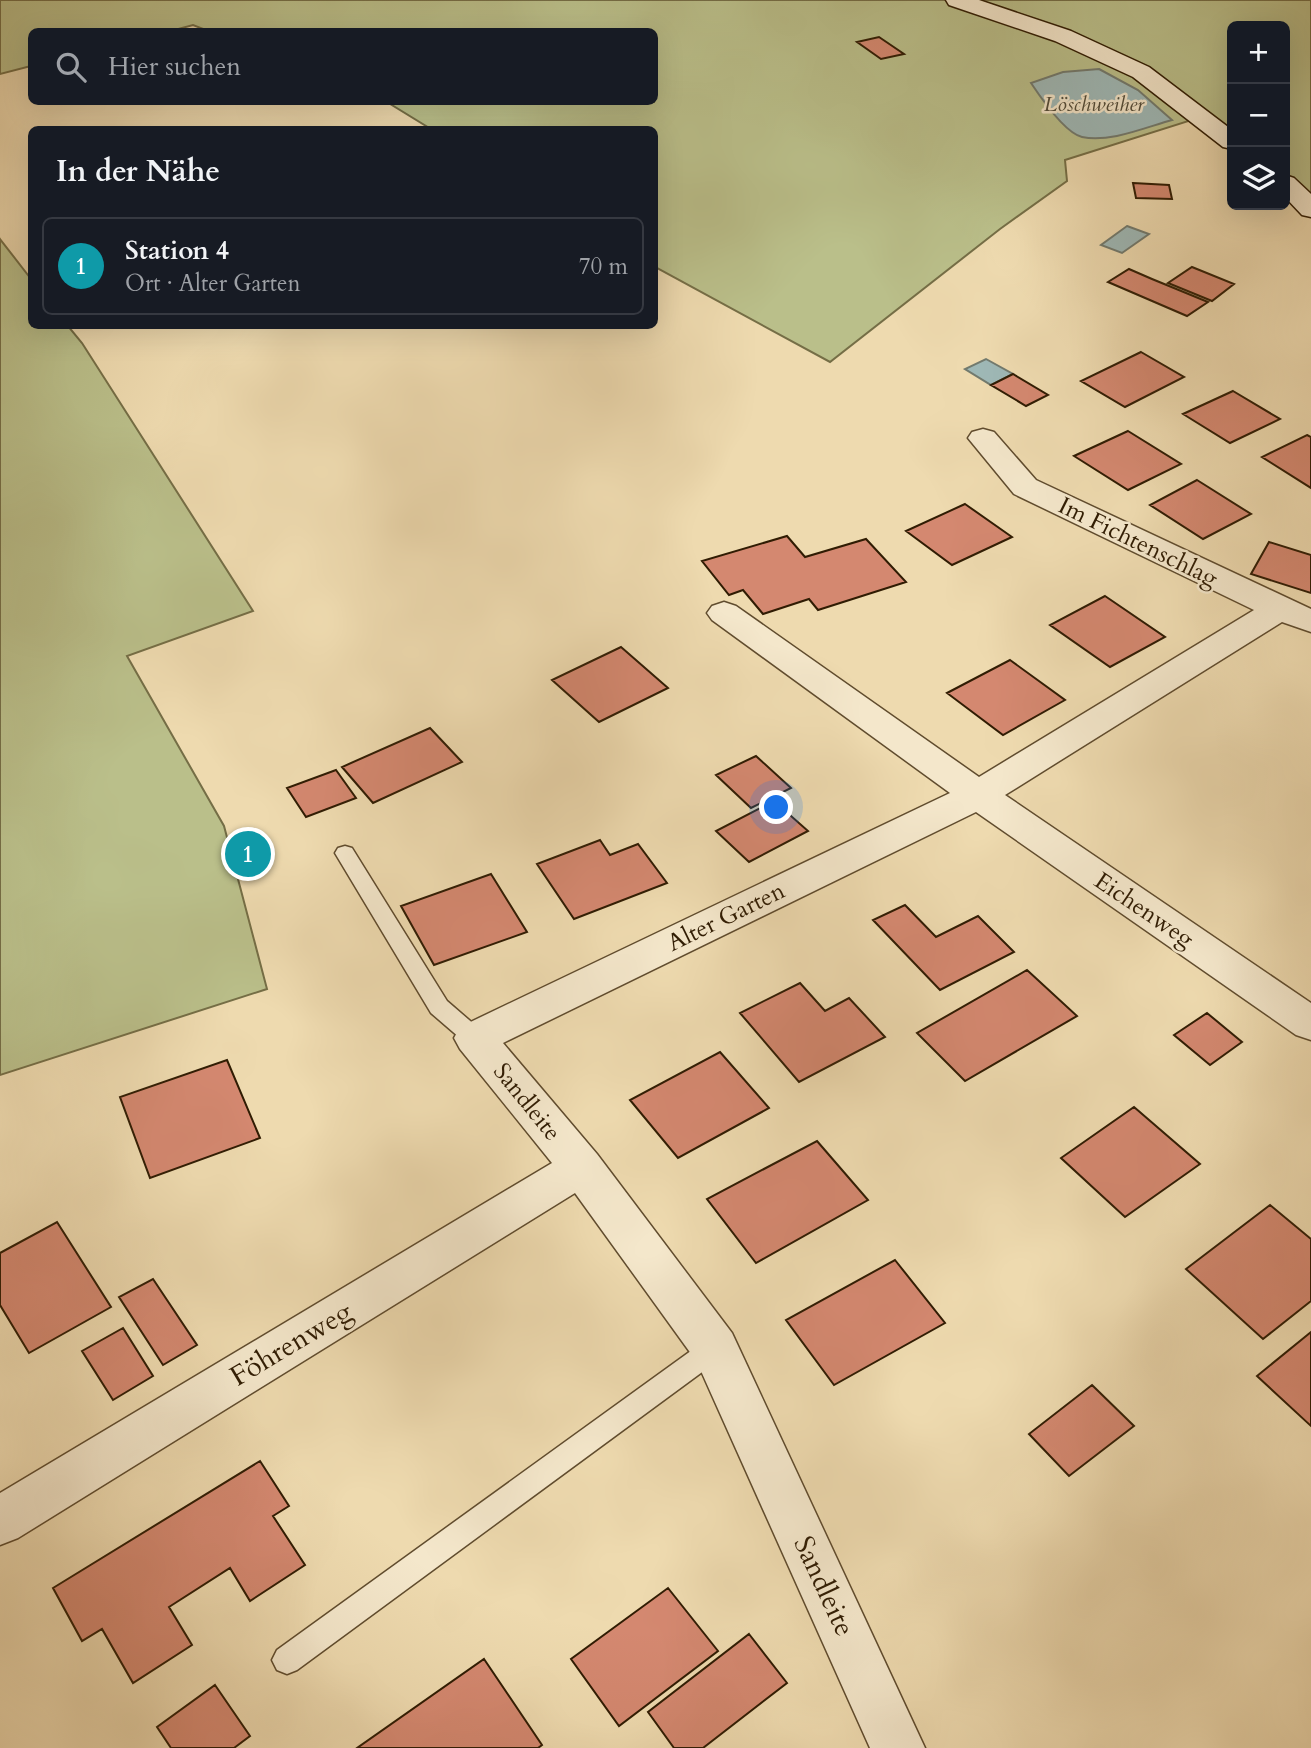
<!DOCTYPE html>
<html lang="de">
<head>
<meta charset="utf-8">
<style>
  :root { --surface:#171b24; --page:#242831; --text:#f1f3f6; --muted:#9ea1a6; --line:#363941; --accent:#c59692 }
  body { margin:0; font-family:Cardo,serif; background:var(--page); color:var(--text) }
  .controls { position:absolute; right:21px; top:21px; display:grid; overflow:hidden; border-radius:10px; box-shadow:0 7px 28px #0002 }
  .controls button { width:63px; height:63px; display:grid; place-items:center; padding:0; border:0; border-bottom:2px solid var(--line); background:var(--surface); color:var(--text); font:35px sans-serif }
  .you { position:absolute; left:777px; top:808px; width:24px; height:24px; margin:-18px; border:5px solid #fff; border-radius:50%; background:#1a73e8; box-shadow:0 0 0 10px #1a73e833 }
  .badge { display:grid; place-items:center; width:46px; height:46px; border-radius:50%; background:var(--accent); color:#fff; font-size:23px; font-weight:700 }
  .pin { position:absolute; translate:-50% -50%; border:4px solid #fff; box-shadow:0 2px 7px #0006 }
  .list { margin:0; padding:0; list-style:none }
  h2 { display:flex; justify-content:space-between; align-items:center; height:91px; margin:0; padding:0 28px; font-size:30px }
  h2 small { font-size:23px; font-weight:400; color:var(--muted) }
  .list li { display:grid; grid-template-columns:46px 1fr auto; gap:21px; align-items:center; box-sizing:border-box; height:98px; margin:0 14px 14px; padding:0 14px; border:2px solid var(--line); border-radius:10px }
  .list b { display:block; font-size:26px; white-space:nowrap }
  .list p { margin:0; font-size:23px; white-space:nowrap; color:var(--muted) }
  .list em { font-size:23px; font-style:normal; color:var(--muted) }
  .icon { flex:none; width:38px; height:38px; fill:none; stroke:currentColor; stroke-width:2; stroke-linecap:round; stroke-linejoin:round }
  .map { position:relative; flex:none; width:1311px; height:1748px; overflow:hidden }
  .search { position:absolute; background:var(--surface); box-shadow:0 7px 28px #0002; left:28px; top:28px; width:630px; height:77px; display:flex; align-items:center; gap:18px; box-sizing:border-box; padding:0 24px; border-radius:10px; color:var(--muted); font-size:26px }
  .panel { position:absolute; background:var(--surface); box-shadow:0 7px 28px #0002; left:28px; top:126px; width:630px; height:203px; border-radius:10px }
  .map>svg:first-child { display:block }
</style>
</head>
<body>
<div class="map">
<svg width="1311" height="1748" viewBox="0 0 1311 1748">
  <rect width="100%" height="100%" fill="#eedaaf"/>
  <filter id="stains"><feTurbulence type="fractalNoise" baseFrequency=".00286" numOctaves="4"/><feColorMatrix values="0 0 0 0 .2 0 0 0 0 .09 0 0 0 0 .02 0 0 0 .5 -.17"/></filter>
  <radialGradient id="worn" r=".72"><stop offset=".6" stop-color="#630" stop-opacity="0"/><stop offset="1" stop-color="#630" stop-opacity=".3"/></radialGradient>
  <path fill="#babf8a" stroke="#756e46" stroke-width="2" d="M 0,0 L 1311,0 L 1311,200 L 1285,179 L 1285,26 L 1232,26 L 1232,138 L 1204,116 L 1065,160 L 1067,181 L 1000,229 L 830,362 L 655,267 L 654,130 L 431,129 L 387,102 L 654,102 L 654,32 L 211,32 L 193,25 L 167,32 L 32,32 L 31,66 L 0,74 Z
    M 0,239 L 31,279 L 32,326 L 68,326 L 82,343 L 253,611 L 127,656 L 224,826 L 267,989 L 0,1075 Z"/>
  <path fill="#9eb8b6" stroke="#727a6e" stroke-width="2" d="M 1099,69 L 1138,90 L 1172,120 C 1146,127 1110,143 1082,137 C 1065,133 1041,98 1031,83 L 1063,72 Z
    M 1127,226 L 1149,234 L 1122,253 L 1101,245 Z
    M 986,359 L 1013,374 L 991,385 L 965,369 Z"/>
  <path fill="#d48870" stroke="#301c03" stroke-width="2" d="M 879,37 L 904,54 L 881,59 L 857,42 Z
    M 1133,183 L 1169,185 L 1172,199 L 1136,198 Z
    M 1192,267 L 1234,284 L 1212,301 L 1168,283 Z
    M 1129,269 L 1152,279 L 1208,302 L 1187,316 L 1108,282 Z
    M 1141,352 L 1184,377 L 1125,407 L 1081,381 Z
    M 1013,374 L 1048,395 L 1026,406 L 991,385 Z
    M 1233,391 L 1280,419 L 1230,443 L 1183,414 Z
    M 1128,431 L 1181,464 L 1128,490 L 1074,456 Z
    M 1307,435 L 1311,437 L 1311,488 L 1262,457 Z
    M 1197,480 L 1251,514 L 1203,539 L 1150,505 Z
    M 965,504 L 1012,537 L 952,565 L 906,531 Z
    M 787,536 L 805,557 L 866,539 L 906,582 L 818,610 L 809,599 L 763,614 L 743,590 L 729,595 L 702,561 Z
    M 1269,542 L 1311,555 L 1311,593 L 1251,574 Z
    M 1105,596 L 1165,637 L 1110,667 L 1050,625 Z
    M 621,647 L 668,688 L 599,722 L 552,680 Z
    M 1010,660 L 1065,700 L 1003,735 L 947,693 Z
    M 430,728 L 462,762 L 373,803 L 342,767 Z
    M 756,756 L 791,788 L 751,808 L 716,775 Z
    M 336,770 L 356,798 L 306,817 L 287,788 Z
    M 774,801 L 808,831 L 749,862 L 716,831 Z
    M 600,840 L 610,855 L 638,844 L 667,883 L 574,919 L 537,864 Z
    M 246,842 L 266,851 L 250,866 L 230,857 Z
    M 491,874 L 527,932 L 434,965 L 401,906 Z
    M 905,905 L 936,937 L 978,916 L 1014,952 L 940,990 L 873,920 Z
    M 1027,970 L 1077,1016 L 965,1081 L 917,1033 Z
    M 800,983 L 825,1011 L 849,998 L 885,1037 L 799,1082 L 740,1013 Z
    M 1207,1013 L 1242,1042 L 1210,1065 L 1174,1035 Z
    M 720,1052 L 769,1108 L 678,1158 L 630,1100 Z
    M 227,1060 L 260,1138 L 150,1178 L 120,1097 Z
    M 1134,1107 L 1200,1164 L 1125,1217 L 1061,1158 Z
    M 817,1141 L 868,1200 L 756,1263 L 707,1199 Z
    M 1270,1205 L 1311,1239 L 1311,1301 L 1263,1339 L 1186,1269 Z
    M 57,1222 L 111,1307 L 29,1353 L 0,1305 L 0,1253 Z
    M 895,1260 L 945,1323 L 834,1385 L 786,1320 Z
    M 153,1279 L 197,1345 L 163,1365 L 119,1297 Z
    M 123,1328 L 153,1376 L 113,1400 L 82,1351 Z
    M 1311,1332 L 1311,1426 L 1257,1376 Z
    M 1092,1385 L 1134,1426 L 1069,1476 L 1029,1434 Z
    M 260,1461 L 289,1506 L 273,1516 L 305,1565 L 250,1601 L 230,1568 L 169,1607 L 192,1645 L 133,1683 L 102,1629 L 82,1641 L 53,1588 Z
    M 668,1588 L 718,1651 L 619,1726 L 571,1659 Z
    M 749,1634 L 787,1683 L 703,1748 L 674,1748 L 648,1712 Z
    M 484,1659 L 542,1745 L 538,1748 L 357,1748 Z
    M 215,1685 L 250,1736 L 234,1748 L 171,1748 L 157,1727 Z"/>
  <g fill="none" stroke-linecap="round" stroke-linejoin="round">
    <defs>
      <path id="lane" d="M 345,846 L 352,848 L 447,1001 L 483,1032 L 486,1038 L 483,1044 L 475,1047 L 467,1044 L 431,1013 L 335,853 L 338,848 Z
        M 715,1337 L 724,1340 L 728,1348 L 724,1356 L 297,1670 L 287,1674 L 277,1670 L 272,1660 L 277,1650 L 706,1340 Z"/>
      <path id="street" d="M 983,429 L 994,432 L 1036,480 L 1311,609 L 1311,632 L 1282,622 L 1005,795 L 1311,1003 L 1311,1040 L 1296,1035 L 976,812 L 503,1043 L 597,1154 L 732,1333 L 925,1748 L 870,1748 L 697,1362 L 575,1193 L 18,1538 L 0,1545 L 0,1493 L 552,1163 L 460,1049 L 454,1038 L 460,1027 L 950,793 L 712,620 L 707,613 L 712,606 L 724,602 L 736,606 L 979,777 L 1254,610 L 1014,494 L 968,438 L 972,432 Z"/>
      <path id="secondary" d="M 946,0 L 979,0 L 1071,31 L 1149,67 L 1232,130 L 1232,149 L 1223,147 L 1133,77 L 1055,41 L 949,5 Z
        M 1285,175 L 1294,178 L 1311,194 L 1311,217 L 1302,215 L 1285,197 Z"/>
    </defs>
    <use href="#lane" stroke="#604c2e" stroke-width="3"/>
    <use href="#street" stroke="#604c2e" stroke-width="3"/>
    <use href="#secondary" stroke="#301c03" stroke-width="3"/>
    <use href="#lane" fill="#f4e7cb" fill-rule="evenodd"/>
    <use href="#street" fill="#f4e7cb" fill-rule="evenodd"/>
    <use href="#secondary" fill="#f4e7cb" fill-rule="evenodd"/>
  </g>
  <g text-anchor="middle" dominant-baseline="central" stroke-width="5" stroke-linejoin="round" paint-order="stroke">
    <g font-size="21" font-style="italic" fill="#514b39" stroke="#f4e7cb">
      <text x="1094" y="104">Löschweiher</text>
    </g>
    <g font-size="24" fill="#301c03" stroke="#f4e7cb">
      <text transform="translate(1138 542) rotate(26)">Im Fichtenschlag</text>
      <text transform="translate(1144 910) rotate(34)">Eichenweg</text>
      <text transform="translate(726 917) rotate(-26)">Alter Garten</text>
      <text transform="translate(527 1102) rotate(51)">Sandleite</text>
    </g>
    <g font-size="28" fill="#301c03" stroke="#f4e7cb">
      <text transform="translate(291 1344) rotate(-31)">Föhrenweg</text>
      <text transform="translate(824 1586) rotate(65)">Sandleite</text>
    </g>
  </g>
  <rect width="100%" height="100%" filter="url(#stains)"/>
  <rect width="100%" height="100%" fill="url(#worn)"/>
</svg>
<div class="controls">
<button>+</button>
<button>−</button>
<button><svg class="icon" aria-label="layers" viewBox="0 0 24 24"><path d="M12 4l9 5-9 5-9-5zM3 14l9 5 9-5"/></svg></button>
</div>
<div class="you"></div>
<div class="pin badge" style="left:248px;top:854px;background:#0f9aa8">1</div>
<div class="search"><svg class="icon" aria-label="search" viewBox="0 0 24 24"><circle cx="10" cy="10" r="6"/><path d="M15 15l6 6"/></svg>Hier suchen</div>
<section class="panel">
<h2>In der Nähe<small></small></h2>
<ul class="list">
<li><span class="badge" style="background:#0f9aa8">1</span><div><b>Station 4</b><p>Ort · Alter Garten</p></div><em>70 m</em></li>
</ul>
</section>
</div>
</body>
</html>
